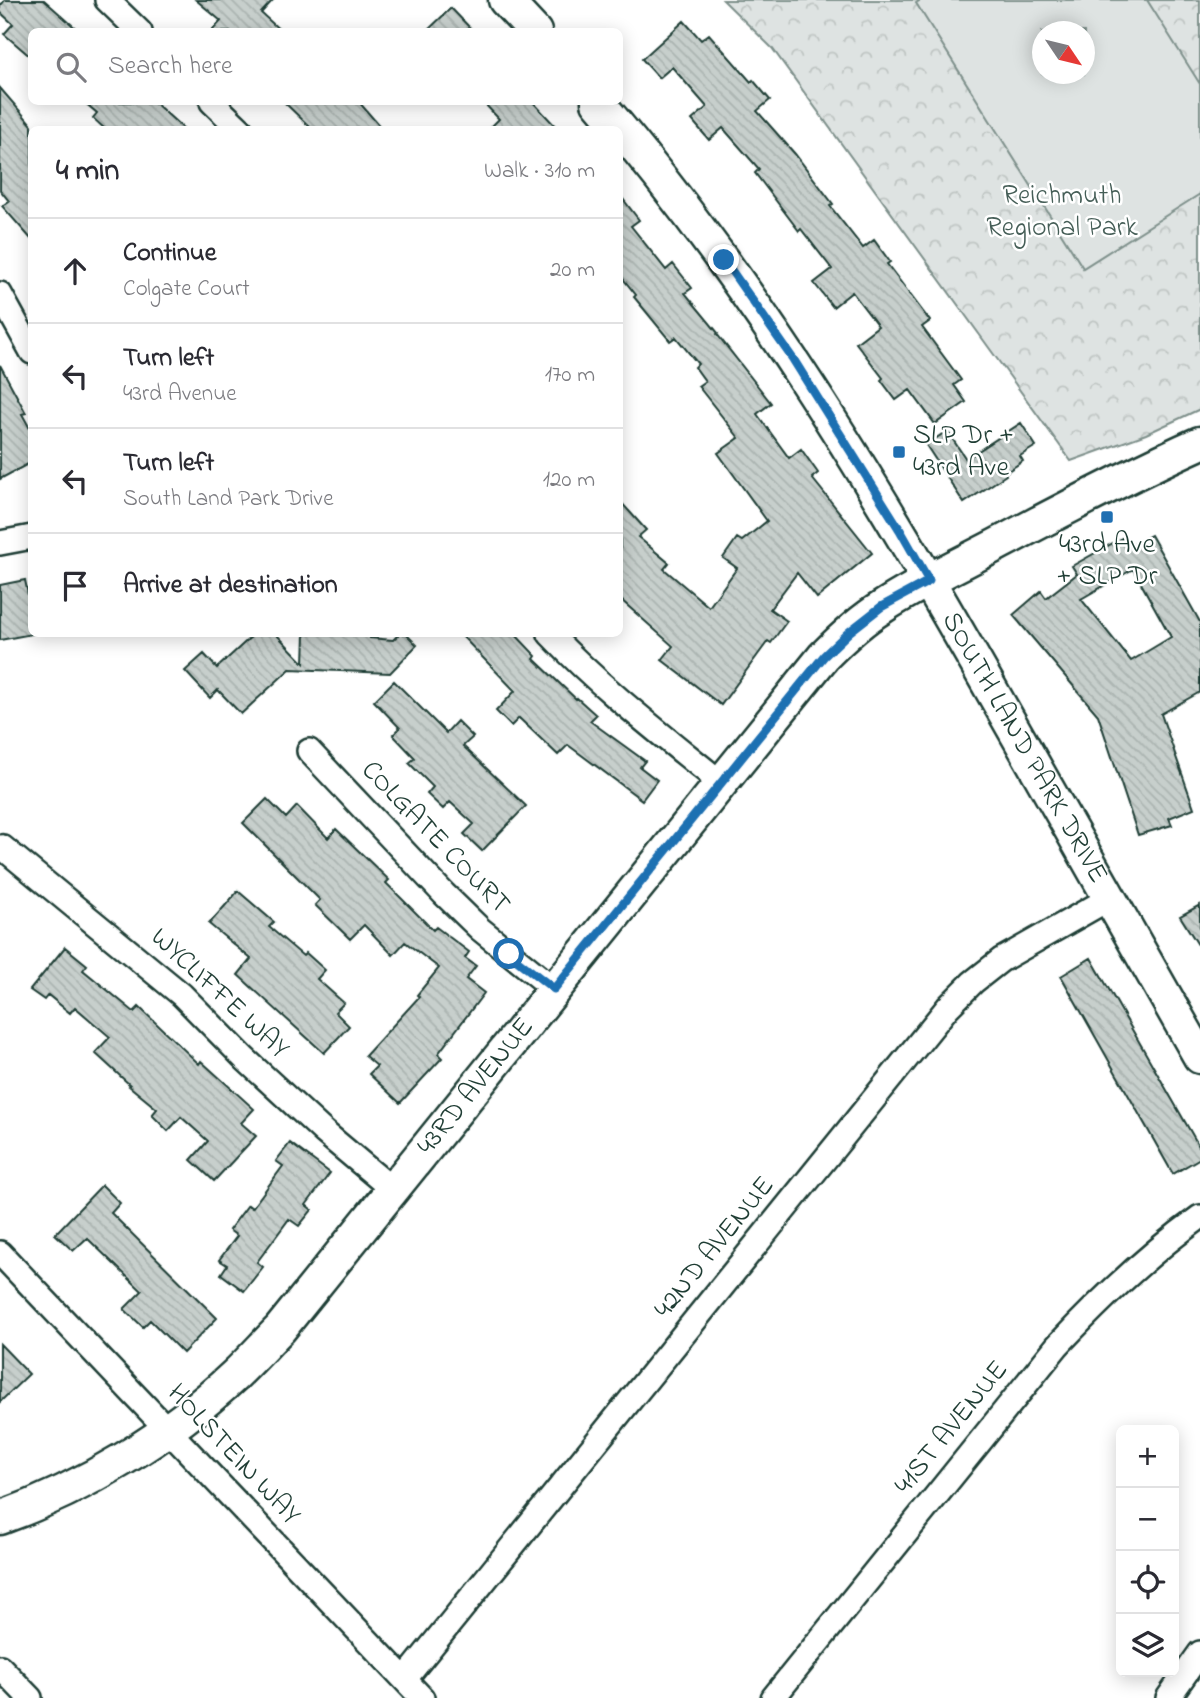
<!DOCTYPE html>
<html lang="en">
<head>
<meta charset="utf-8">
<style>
  :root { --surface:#fff; --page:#f7f7f7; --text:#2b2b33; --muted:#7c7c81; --line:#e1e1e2 }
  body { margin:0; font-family:"Indie Flower",sans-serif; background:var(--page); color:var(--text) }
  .controls { position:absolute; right:21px; bottom:21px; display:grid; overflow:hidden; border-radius:10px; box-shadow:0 4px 18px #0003 }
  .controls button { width:63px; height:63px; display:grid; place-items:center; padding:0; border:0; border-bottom:2px solid var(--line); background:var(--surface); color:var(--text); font:35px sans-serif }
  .compass { position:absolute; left:1032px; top:21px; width:63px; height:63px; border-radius:50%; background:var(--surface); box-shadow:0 4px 18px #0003; rotate:125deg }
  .stop { position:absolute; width:21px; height:21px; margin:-16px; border:5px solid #1f6fb2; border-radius:50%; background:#fff }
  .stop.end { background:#1f6fb2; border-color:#fff; box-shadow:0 2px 7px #0008 }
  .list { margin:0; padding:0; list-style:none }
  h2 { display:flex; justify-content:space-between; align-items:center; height:91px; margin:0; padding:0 28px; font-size:30px }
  h2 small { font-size:23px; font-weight:400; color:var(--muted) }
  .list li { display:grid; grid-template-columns:46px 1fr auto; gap:21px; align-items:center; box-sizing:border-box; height:105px; padding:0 28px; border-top:2px solid var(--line) }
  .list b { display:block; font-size:26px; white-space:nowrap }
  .list p { margin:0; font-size:23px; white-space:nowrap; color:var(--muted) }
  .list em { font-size:23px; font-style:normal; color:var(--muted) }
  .icon { flex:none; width:38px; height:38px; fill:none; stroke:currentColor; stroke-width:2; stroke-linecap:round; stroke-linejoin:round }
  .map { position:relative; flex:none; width:1200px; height:1698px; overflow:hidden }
  .search { position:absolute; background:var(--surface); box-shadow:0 4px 18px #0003; left:28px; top:28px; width:595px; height:77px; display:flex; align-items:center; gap:18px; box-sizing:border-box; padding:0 24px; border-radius:10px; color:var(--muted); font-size:26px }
  .panel { position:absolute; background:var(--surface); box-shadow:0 4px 18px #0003; left:28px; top:126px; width:595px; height:511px; border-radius:10px }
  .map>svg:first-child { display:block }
</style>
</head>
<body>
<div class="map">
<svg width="1200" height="1698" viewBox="0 0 1200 1698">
  <defs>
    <pattern id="forest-crowns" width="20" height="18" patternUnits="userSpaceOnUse" patternTransform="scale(1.75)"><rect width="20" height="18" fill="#dee3e2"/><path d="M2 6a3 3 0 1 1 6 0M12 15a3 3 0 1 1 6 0" fill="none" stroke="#bec4c2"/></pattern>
    <pattern id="building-back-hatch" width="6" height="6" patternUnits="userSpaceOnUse" patternTransform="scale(1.75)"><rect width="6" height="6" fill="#c7cfcc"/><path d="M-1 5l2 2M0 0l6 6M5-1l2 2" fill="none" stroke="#aab3b0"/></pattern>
  </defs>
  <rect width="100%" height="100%" fill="#fff"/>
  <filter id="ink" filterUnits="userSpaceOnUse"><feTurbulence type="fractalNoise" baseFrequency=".0143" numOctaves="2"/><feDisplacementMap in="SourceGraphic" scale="14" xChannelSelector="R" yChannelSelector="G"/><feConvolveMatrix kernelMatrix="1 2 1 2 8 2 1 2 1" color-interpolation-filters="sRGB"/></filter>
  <g filter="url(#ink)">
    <path fill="url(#forest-crowns)" stroke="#7e908b" stroke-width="2" fill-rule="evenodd" d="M 723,0 L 1200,0 L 1200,409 L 1146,434 L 1071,461 L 772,48 ZM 1042,32 L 1084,32 L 1084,74 L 1042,74 Z"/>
    <path fill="#dee3e2" stroke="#7e908b" stroke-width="2" fill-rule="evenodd" d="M 921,0 L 1147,0 L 1200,84 L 1200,194 L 1083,268 L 916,3 ZM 1042,32 L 1084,32 L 1084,74 L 1042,74 Z"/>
    <path fill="url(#building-back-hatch)" stroke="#1f3d34" stroke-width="2" fill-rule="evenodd" d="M 5,0 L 44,0 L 80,32 L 32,32 L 32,58 L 4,34 L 13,24 L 0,12 L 0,6 Z
      M 196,0 L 273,0 L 261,13 L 282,32 L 211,32 L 221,21 Z
      M 451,8 L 474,32 L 426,32 Z
      M 684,21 L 701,40 L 709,34 L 751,82 L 753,80 L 770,100 L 757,111 L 795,154 L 833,204 L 830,206 L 863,248 L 874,240 L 890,262 L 887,264 L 930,321 L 922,327 L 961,380 L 954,385 L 966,402 L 935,424 L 910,390 L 896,400 L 881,380 L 883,378 L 856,343 L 878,326 L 852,292 L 833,307 L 814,283 L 832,269 L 801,229 L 799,231 L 755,173 L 759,169 L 723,128 L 709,140 L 692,120 L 707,107 L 672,67 L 659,78 L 642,59 Z
      M 0,88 L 32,125 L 32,240 L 2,206 L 9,201 L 0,190 Z
      M 84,102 L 154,102 L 185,130 L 106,130 L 93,118 L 97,113 Z
      M 284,102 L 359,102 L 383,130 L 313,130 Z
      M 483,102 L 533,102 L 559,130 L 488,130 L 499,119 Z
      M 620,195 L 639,220 L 631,226 L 666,270 L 673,264 L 692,288 L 685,293 L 718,333 L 717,334 L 771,403 L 757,414 L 789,458 L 801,449 L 818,473 L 812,478 L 872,553 L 817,598 L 797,573 L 770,609 L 787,621 L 771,643 L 768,641 L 721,705 L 662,660 L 673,646 L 620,599 L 620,501 L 646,530 L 638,537 L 669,563 L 664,569 L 709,607 L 737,568 L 723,558 L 737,538 L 742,541 L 767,521 L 718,453 L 739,438 L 698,386 L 705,381 L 695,367 L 698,364 L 676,337 L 670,341 L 634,297 L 636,295 L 620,275 Z
      M 0,365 L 26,413 L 22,414 L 32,432 L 32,462 L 0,479 Z
      M 1021,423 L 1036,446 L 1020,456 L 1023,461 L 1005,473 L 1006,475 L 964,503 L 926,445 L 947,431 L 966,459 Z
      M 1151,535 L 1200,622 L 1200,692 L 1161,714 L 1194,808 L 1169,818 L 1172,825 L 1138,835 L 1098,715 L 1013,615 L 1041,591 L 1046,598 L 1077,574 L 1072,566 L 1122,538 L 1127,548 ZM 1133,569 L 1171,637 L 1131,661 L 1081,599 Z
      M 25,580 L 32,613 L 32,634 L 0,640 L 0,585 Z
      M 254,634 L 276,634 L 304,663 L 305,634 L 370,634 L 370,638 L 393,640 L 399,634 L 406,634 L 417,645 L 390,673 L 290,669 L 241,714 L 218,690 L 210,698 L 185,671 L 204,654 L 217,668 Z
      M 460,634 L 515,634 L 536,656 L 534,659 L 576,699 L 577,698 L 596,715 L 590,721 L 645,761 L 640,767 L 657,780 L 642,800 L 568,745 L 558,755 L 519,718 L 511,726 L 496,711 L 515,691 Z
      M 394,681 L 446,733 L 457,721 L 473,737 L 463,746 L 526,806 L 482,851 L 464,834 L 474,824 L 450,802 L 443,809 L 427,794 L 433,787 L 409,763 L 415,758 L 393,735 L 400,728 L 374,701 Z
      M 267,799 L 286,818 L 297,806 L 328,838 L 336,829 L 389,880 L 386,883 L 433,930 L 436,927 L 469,952 L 465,958 L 476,966 L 466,979 L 484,993 L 438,1054 L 442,1058 L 400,1103 L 369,1074 L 377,1066 L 365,1056 L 419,997 L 417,995 L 439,968 L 405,942 L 393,955 L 364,925 L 350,939 L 315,905 L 320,900 L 243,823 Z
      M 238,891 L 274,922 L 269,927 L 303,956 L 306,953 L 325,970 L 317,979 L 344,1003 L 335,1012 L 349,1026 L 324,1053 L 238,975 L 251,959 L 209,924 Z
      M 1200,905 L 1200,948 L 1180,916 Z
      M 65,947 L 87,965 L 83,970 L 134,1012 L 139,1007 L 199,1064 L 201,1061 L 254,1109 L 241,1123 L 256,1136 L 214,1181 L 191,1160 L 208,1141 L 181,1117 L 168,1131 L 152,1115 L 157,1109 L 129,1086 L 130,1085 L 95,1053 L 110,1037 L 75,1007 L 70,1013 L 48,995 L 44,1000 L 30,990 Z
      M 1091,958 L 1200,1148 L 1200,1158 L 1173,1174 L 1061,976 Z
      M 290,1143 L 330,1173 L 306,1205 L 312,1210 L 299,1226 L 289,1219 L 257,1262 L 263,1267 L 244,1291 L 221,1274 L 227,1265 L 219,1260 L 237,1236 L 229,1230 L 248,1205 L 252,1208 L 283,1166 L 276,1161 Z
      M 102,1185 L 120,1203 L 111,1213 L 217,1318 L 183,1353 L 150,1320 L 143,1327 L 124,1309 L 142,1291 L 87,1238 L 73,1251 L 55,1234 Z
      M 0,1344 L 29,1374 L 0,1402 Z"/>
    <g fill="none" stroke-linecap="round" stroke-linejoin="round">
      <defs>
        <path id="street" d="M 107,0 L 140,32
          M 212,102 L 241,130
          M 0,294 L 32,352
          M 0,543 L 32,537
          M 550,634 C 602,689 662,735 721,783
          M 309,751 L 444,894 L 480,929 L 554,989
          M 0,848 L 2,847 L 182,995 L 245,1059 L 324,1132 L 393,1190
          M 0,1253 L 422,1698
          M 0,1667 L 30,1698
          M 405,1679 L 948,1007 L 973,982 L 1001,960 L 1110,898
          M 773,1698 L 1057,1346 C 1101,1299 1147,1255 1200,1217
          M 1168,1698 L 1200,1653"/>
        <g id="secondary">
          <path d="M 505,0 L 535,32"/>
          <path id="s1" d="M 598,102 C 753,282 875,485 992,691 C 1061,813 1131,935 1200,1057"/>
          <path id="s2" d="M 0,1518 C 84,1488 169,1437 235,1375 C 250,1361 265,1344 280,1329 L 824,656 C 842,638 860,621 881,608 C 920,582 963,563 1004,541 C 1068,507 1133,473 1200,443"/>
        </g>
      </defs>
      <use href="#street" stroke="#1f3d34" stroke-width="28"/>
      <use href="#secondary" stroke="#1f3d34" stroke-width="37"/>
      <use href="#street" stroke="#fff" stroke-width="23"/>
      <use href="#secondary" stroke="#fff" stroke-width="32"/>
    </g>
  </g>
  <g fill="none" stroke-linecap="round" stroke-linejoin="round" filter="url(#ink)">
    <path stroke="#1f6fb2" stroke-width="9" d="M 509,954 L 554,989 L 824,656 L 849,632 L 881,607 L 929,581 L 900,530 L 793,359 L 724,260"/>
  </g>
  <g fill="#1f6fb2" stroke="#fff" stroke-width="2.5">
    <rect x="892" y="445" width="14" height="14" rx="3.5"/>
    <rect x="1100" y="510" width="14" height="14" rx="3.5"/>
  </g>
  <g text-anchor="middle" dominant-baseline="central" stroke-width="5" stroke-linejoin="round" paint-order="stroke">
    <g font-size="28" fill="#455e57" stroke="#fff">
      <text x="1062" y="196">Reichmuth<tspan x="1062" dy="32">Regional Park</tspan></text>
    </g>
    <g font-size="28" fill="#1f3d34" stroke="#fff" text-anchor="start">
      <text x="913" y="436">SLP Dr +<tspan x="913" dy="32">43rd Ave</tspan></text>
      <text x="1107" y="545" text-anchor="middle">43rd Ave<tspan x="1107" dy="32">+ SLP Dr</tspan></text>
    </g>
    <g font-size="28" fill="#1f3d34" stroke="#fff">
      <text stroke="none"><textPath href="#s1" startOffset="775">SOUTH LAND PARK DRIVE</textPath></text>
      <text transform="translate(435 838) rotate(46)">COLGATE COURT</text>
      <text transform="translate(219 994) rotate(43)">WYCLIFFE WAY</text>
      <text stroke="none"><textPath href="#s2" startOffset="653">43RD AVENUE</textPath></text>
      <text transform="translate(715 1248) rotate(-51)">42ND AVENUE</text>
      <text transform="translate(952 1428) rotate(-51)">41ST AVENUE</text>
      <text transform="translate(233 1455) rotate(47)">HOLSTEIN WAY</text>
    </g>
  </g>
</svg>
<div class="controls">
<button>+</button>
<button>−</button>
<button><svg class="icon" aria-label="locate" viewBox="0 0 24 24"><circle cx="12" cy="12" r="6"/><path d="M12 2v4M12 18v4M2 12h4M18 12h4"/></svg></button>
<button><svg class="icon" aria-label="layers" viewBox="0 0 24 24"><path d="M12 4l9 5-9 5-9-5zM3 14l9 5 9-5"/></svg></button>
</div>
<svg class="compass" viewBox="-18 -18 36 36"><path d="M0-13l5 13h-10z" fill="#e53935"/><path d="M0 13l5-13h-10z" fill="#7c7c81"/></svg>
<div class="stop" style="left:509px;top:954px"></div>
<div class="stop end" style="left:724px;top:260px"></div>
<div class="search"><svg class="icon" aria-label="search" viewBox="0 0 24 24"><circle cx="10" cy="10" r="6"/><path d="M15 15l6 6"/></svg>Search here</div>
<section class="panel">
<h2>4 min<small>Walk · 310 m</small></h2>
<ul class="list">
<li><svg class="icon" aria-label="ahead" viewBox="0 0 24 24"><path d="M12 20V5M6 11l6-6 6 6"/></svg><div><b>Continue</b><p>Colgate Court</p></div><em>20 m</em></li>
<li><svg class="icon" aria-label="left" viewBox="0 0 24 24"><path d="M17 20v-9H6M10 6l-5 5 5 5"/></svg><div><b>Turn left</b><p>43rd Avenue</p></div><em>170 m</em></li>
<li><svg class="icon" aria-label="left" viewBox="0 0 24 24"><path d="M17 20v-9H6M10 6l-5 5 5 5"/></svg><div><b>Turn left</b><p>South Land Park Drive</p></div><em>120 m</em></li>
<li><svg class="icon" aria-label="arrive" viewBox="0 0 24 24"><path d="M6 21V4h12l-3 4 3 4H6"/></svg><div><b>Arrive at destination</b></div></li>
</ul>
</section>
</div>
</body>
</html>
